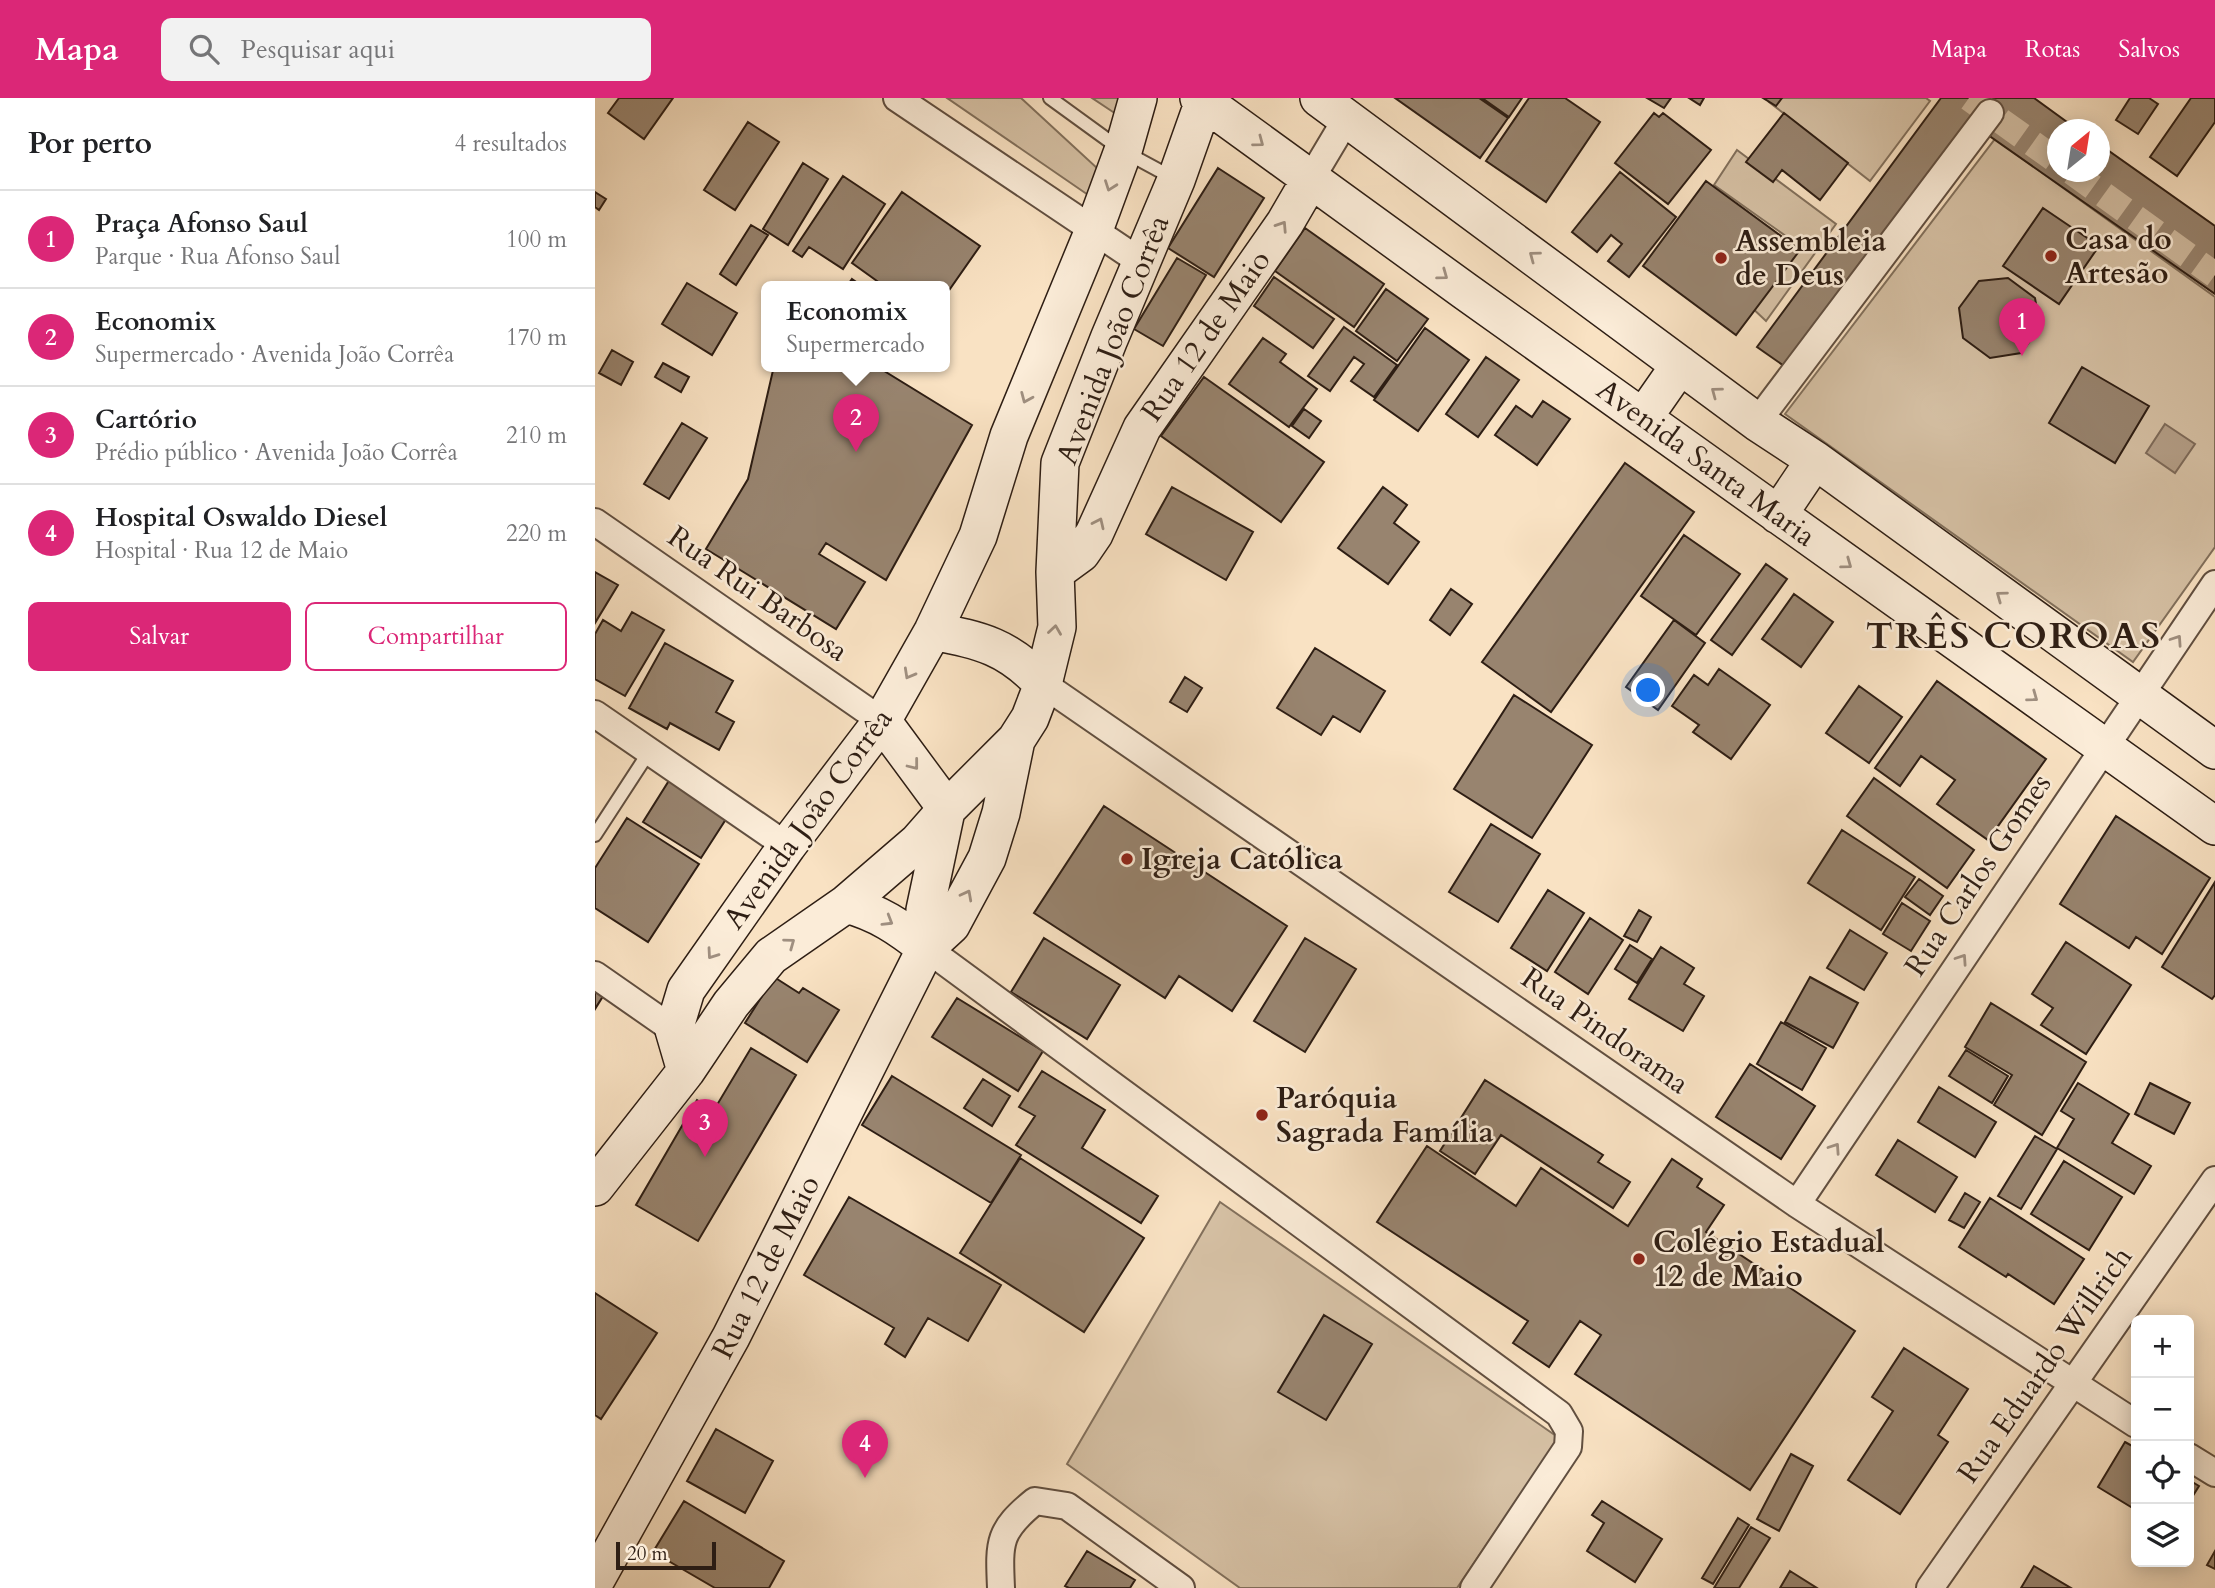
<!DOCTYPE html>
<html lang="pt">
<head>
<meta charset="utf-8">
<style>
  :root { --surface:#fff; --page:#f2f2f2; --text:#202124; --muted:#757577; --line:#e0e0e0; --accent:#db2777 }
  body { margin:0; font-family:Cardo,serif; background:var(--page); color:var(--text) }
  .controls { position:absolute; right:21px; bottom:21px; display:grid; overflow:hidden; border-radius:10px; box-shadow:0 4px 18px #0003 }
  .controls button { width:63px; height:63px; display:grid; place-items:center; padding:0; border:0; border-bottom:2px solid var(--line); background:var(--surface); color:var(--text); font:35px sans-serif }
  .compass { position:absolute; left:1452px; top:21px; width:63px; height:63px; border-radius:50%; background:var(--surface); box-shadow:0 4px 18px #0003; rotate:30deg }
  .scale { position:absolute; left:21px; bottom:18px; width:100px; box-sizing:border-box; padding-left:7px; border:4px solid #2e1e14; border-top:0; font-size:19px; line-height:24px; white-space:nowrap; color:#2e1e14; -webkit-text-stroke:5px #fbecd8; paint-order:stroke }
  .you { position:absolute; left:1054px; top:593px; width:24px; height:24px; margin:-18px; border:5px solid #fff; border-radius:50%; background:#1a73e8; box-shadow:0 0 0 10px #1a73e833 }
  .badge { display:grid; place-items:center; width:46px; height:46px; border-radius:50%; background:var(--accent); color:#fff; font-size:23px; font-weight:700 }
  .pin { position:absolute; translate:-50% -58px; filter:drop-shadow(0 2px 4px #0008) }
  .pin::after { content:''; position:absolute; top:37px; width:24px; height:21px; background:inherit; clip-path:polygon(0 0,100% 0,50% 100%) }
  .popup { position:absolute; left:166px; top:183px; width:189px; height:91px; box-sizing:border-box; display:grid; place-content:center; border-radius:10px; background:var(--surface); filter:drop-shadow(0 2px 5px #0005); font-size:23px; white-space:nowrap; color:var(--muted) }
  .popup b { font-size:26px; color:var(--text) }
  .popup::after { content:''; position:absolute; left:50%; top:100%; margin-left:-14px; border:14px solid transparent; border-top-color:var(--surface) }
  .list { margin:0; padding:0; list-style:none }
  h2 { display:flex; justify-content:space-between; align-items:center; height:91px; margin:0; padding:0 28px; font-size:30px }
  h2 small { font-size:23px; font-weight:400; color:var(--muted) }
  .list li { display:grid; grid-template-columns:46px 1fr auto; gap:21px; align-items:center; box-sizing:border-box; height:98px; padding:0 28px; border-top:2px solid var(--line) }
  .list b { display:block; font-size:26px; white-space:nowrap }
  .list p { margin:0; font-size:23px; white-space:nowrap; color:var(--muted) }
  .list em { font-size:23px; font-style:normal; color:var(--muted) }
  .actions { display:flex; gap:14px; padding:21px 28px }
  .actions a { flex:1; padding:16px 0; border:2px solid var(--accent); border-radius:10px; text-align:center; font-size:24px; color:var(--accent) }
  .actions .main { background:var(--accent); color:#fff }
  .icon { flex:none; width:38px; height:38px; fill:none; stroke:currentColor; stroke-width:2; stroke-linecap:round; stroke-linejoin:round }
  .map { position:relative; flex:none; width:1620px; height:1490px; overflow:hidden }
  header { display:flex; align-items:center; gap:42px; box-sizing:border-box; height:98px; padding:0 35px; background:var(--accent); color:#fff }
  header strong { font-size:33px }
  nav { display:flex; gap:38px; margin-inline-start:auto; font-size:24px }
  .search { width:490px; height:63px; background:var(--page); display:flex; align-items:center; gap:18px; box-sizing:border-box; padding:0 24px; border-radius:10px; color:var(--muted); font-size:26px }
  main { display:flex }
  aside { flex:1; background:var(--surface) }
  .map>svg:first-child { display:block }
</style>
</head>
<body>
<header>
<strong>Mapa</strong>
<div class="search"><svg class="icon" aria-label="search" viewBox="0 0 24 24"><circle cx="10" cy="10" r="6"/><path d="M15 15l6 6"/></svg>Pesquisar aqui</div>
<nav><a>Mapa</a><a>Rotas</a><a>Salvos</a></nav>
</header>
<main>
<aside>
<h2>Por perto<small>4 resultados</small></h2>
<ul class="list">
<li><span class="badge">1</span><div><b>Praça Afonso Saul</b><p>Parque · Rua Afonso Saul</p></div><em>100 m</em></li>
<li><span class="badge">2</span><div><b>Economix</b><p>Supermercado · Avenida João Corrêa</p></div><em>170 m</em></li>
<li><span class="badge">3</span><div><b>Cartório</b><p>Prédio público · Avenida João Corrêa</p></div><em>210 m</em></li>
<li><span class="badge">4</span><div><b>Hospital Oswaldo Diesel</b><p>Hospital · Rua 12 de Maio</p></div><em>220 m</em></li>
</ul>
<div class="actions"><a class="main">Salvar</a><a>Compartilhar</a></div>
</aside>
<div class="map">
<svg width="1620" height="1490" viewBox="0 0 1620 1490">
  <rect width="100%" height="100%" fill="#f9e2c3"/>
  <filter id="stains"><feTurbulence type="fractalNoise" baseFrequency=".00286" numOctaves="4"/><feColorMatrix values="0 0 0 0 .2 0 0 0 0 .09 0 0 0 0 .02 0 0 0 .5 -.17"/></filter>
  <radialGradient id="worn" r=".72"><stop offset=".6" stop-color="#630" stop-opacity="0"/><stop offset="1" stop-color="#630" stop-opacity=".3"/></radialGradient>
  <path fill="#d6c1a5" stroke="#82705c" stroke-width="2" d="M 352,0 L 426,0 L 515,82 L 499,101 Z
    M 497,0 L 525,0 L 521,16 Z
    M 1177,0 L 1331,0 L 1335,3 L 1275,83 L 1174,4 Z
    M 1400,41 L 1620,199 L 1620,449 L 1538,564 L 1190,316 Z
    M 1142,52 L 1241,126 L 1171,223 L 1152,205 L 1195,141 L 1119,87 Z
    M 625,1104 L 964,1340 L 862,1490 L 645,1490 L 472,1366 Z"/>
  <path fill="#b49f88" stroke="#7e6b5a" stroke-width="2" d="M 1570,326 L 1600,346 L 1580,375 L 1551,355 Z"/>
  <path fill="#98846f" stroke="#2e1e14" stroke-width="2" d="M 24,0 L 78,0 L 49,41 L 13,15 Z
    M 800,0 L 884,0 L 913,20 L 885,60 Z
    M 887,0 L 927,0 L 914,19 Z
    M 934,0 L 970,0 L 1005,24 L 951,104 L 891,63 Z
    M 1052,0 L 1076,0 L 1069,10 Z
    M 1094,0 L 1109,0 L 1105,7 Z
    M 1168,0 L 1187,0 L 1181,8 Z
    M 1346,0 L 1439,0 L 1483,32 L 1462,32 L 1462,74 L 1504,74 L 1504,46 L 1620,128 L 1620,196 L 1390,35 L 1209,282 L 1162,249 Z
    M 1535,0 L 1554,0 L 1563,6 L 1543,36 L 1521,22 Z
    M 1596,0 L 1620,0 L 1620,24 L 1582,78 L 1555,59 Z
    M 1059,15 L 1064,19 L 1068,15 L 1116,52 L 1073,106 L 1020,65 Z
    M 1189,15 L 1253,65 L 1225,102 L 1187,72 L 1178,84 L 1151,64 Z
    M 153,24 L 184,44 L 140,112 L 109,92 Z
    M 208,65 L 233,81 L 193,147 L 168,131 Z
    M 623,70 L 669,100 L 619,179 L 573,150 Z
    M 1025,74 L 1081,119 L 1034,179 L 1013,163 L 1027,146 L 1016,137 L 1002,154 L 977,134 Z
    M 248,78 L 290,106 L 248,171 L 214,149 L 207,159 L 198,153 Z
    M 1111,83 L 1205,152 L 1141,237 L 1048,168 Z
    M 0,94 L 11,101 L 4,112 L 0,109 Z
    M 307,94 L 385,148 L 350,198 L 350,188 L 289,188 L 257,165 Z
    M 1448,110 L 1504,148 L 1464,206 L 1408,168 Z
    M 156,127 L 173,137 L 141,187 L 125,176 Z
    M 710,130 L 789,186 L 759,229 L 680,173 Z
    M 582,160 L 611,177 L 568,248 L 539,231 Z
    M 679,179 L 739,221 L 718,250 L 659,208 Z
    M 1413,180 L 1440,200 L 1445,229 L 1426,255 L 1395,260 L 1368,240 L 1364,210 L 1384,183 Z
    M 257,181 L 267,188 L 252,188 Z
    M 92,185 L 142,215 L 117,257 L 67,226 Z
    M 791,191 L 833,221 L 802,263 L 761,233 Z
    M 749,229 L 802,267 L 779,299 L 756,283 L 769,266 L 759,259 L 735,293 L 713,278 Z
    M 830,230 L 874,262 L 823,333 L 779,302 Z
    M 668,240 L 691,256 L 685,264 L 722,291 L 694,329 L 634,286 Z
    M 17,252 L 38,264 L 26,287 L 4,275 Z
    M 891,259 L 924,282 L 883,339 L 851,316 Z
    M 68,265 L 94,279 L 86,294 L 60,279 Z
    M 179,268 L 281,268 L 377,327 L 291,482 L 231,445 L 224,456 L 270,484 L 241,531 L 111,451 L 153,381 Z
    M 1487,269 L 1554,308 L 1520,365 L 1454,325 Z
    M 609,279 L 729,364 L 686,424 L 566,338 Z
    M 948,303 L 975,321 L 942,367 L 900,337 L 921,308 L 937,319 Z
    M 709,311 L 726,323 L 714,340 L 697,328 Z
    M 87,325 L 112,340 L 74,401 L 49,386 Z
    M 1030,365 L 1099,414 L 956,614 L 887,564 Z
    M 577,389 L 658,434 L 631,482 L 551,436 Z
    M 788,389 L 812,407 L 799,425 L 824,444 L 793,486 L 743,450 Z
    M 1089,437 L 1145,476 L 1101,537 L 1046,498 Z
    M 1171,466 L 1192,481 L 1137,557 L 1116,542 Z
    M 0,474 L 23,487 L 0,525 Z
    M 856,491 L 877,506 L 855,537 L 835,522 Z
    M 1199,496 L 1238,524 L 1206,569 L 1167,541 Z
    M 37,514 L 69,532 L 30,598 L 0,581 L 0,536 L 8,522 L 26,533 Z
    M 1079,522 L 1110,545 L 1063,612 L 1031,589 Z
    M 70,545 L 138,583 L 121,614 L 139,624 L 124,652 L 75,625 L 72,631 L 34,610 Z
    M 720,550 L 790,593 L 765,634 L 738,618 L 726,637 L 682,610 Z
    M 1124,571 L 1175,607 L 1136,661 L 1098,634 L 1104,627 L 1077,608 L 1099,577 L 1113,587 Z
    M 590,579 L 607,590 L 592,614 L 575,604 Z
    M 1342,583 L 1451,661 L 1393,742 L 1342,706 L 1360,682 L 1326,658 L 1305,688 L 1280,670 Z
    M 1264,588 L 1307,619 L 1274,665 L 1231,635 Z
    M 919,597 L 997,647 L 937,740 L 859,691 Z
    M 1279,680 L 1379,752 L 1352,790 L 1252,718 Z
    M 75,681 L 133,718 L 106,760 L 48,724 Z
    M 509,708 L 692,828 L 637,913 L 584,878 L 570,900 L 439,815 Z
    M 1521,718 L 1615,780 L 1567,856 L 1541,839 L 1534,850 L 1465,806 Z
    M 32,720 L 104,766 L 53,844 L 0,810 L 0,770 Z
    M 896,726 L 945,756 L 903,824 L 854,794 Z
    M 1247,732 L 1320,779 L 1286,832 L 1213,785 Z
    M 1324,781 L 1348,798 L 1335,817 L 1310,799 Z
    M 1620,784 L 1620,897 L 1617,901 L 1567,869 Z
    M 953,792 L 989,815 L 952,873 L 916,850 Z
    M 1307,805 L 1335,823 L 1316,853 L 1288,836 Z
    M 1044,812 L 1056,819 L 1042,844 L 1029,838 Z
    M 995,820 L 1028,842 L 993,896 L 960,874 Z
    M 1255,832 L 1292,855 L 1269,892 L 1232,870 Z
    M 449,840 L 525,887 L 492,941 L 416,894 Z
    M 710,840 L 761,871 L 710,954 L 659,923 Z
    M 1471,844 L 1536,887 L 1491,956 L 1446,927 L 1458,910 L 1437,896 Z
    M 1035,847 L 1057,861 L 1042,885 L 1020,871 Z
    M 1066,849 L 1099,870 L 1089,886 L 1109,898 L 1088,933 L 1034,901 Z
    M 179,879 L 204,895 L 208,890 L 244,912 L 212,964 L 150,925 Z
    M 1215,879 L 1263,905 L 1238,950 L 1190,924 Z
    M 0,889 L 10,895 L 0,911 Z
    M 362,900 L 448,953 L 423,993 L 337,939 Z
    M 1396,905 L 1491,964 L 1447,1037 L 1399,1007 L 1417,977 L 1370,949 Z
    M 1186,924 L 1231,950 L 1207,992 L 1162,966 Z
    M 156,950 L 201,977 L 103,1143 L 41,1107 L 102,1002 L 119,1012 Z
    M 1371,952 L 1413,978 L 1397,1005 L 1354,978 Z
    M 1155,966 L 1220,1008 L 1186,1061 L 1121,1019 Z
    M 447,973 L 510,1012 L 487,1050 L 563,1098 L 546,1125 L 421,1047 L 440,1018 L 424,1009 Z
    M 297,978 L 426,1057 L 396,1105 L 267,1027 Z
    M 388,981 L 415,998 L 397,1028 L 369,1010 Z
    M 890,982 L 1008,1057 L 1003,1064 L 1035,1084 L 1018,1110 L 906,1037 L 880,1076 L 845,1053 Z
    M 1483,985 L 1534,1016 L 1517,1045 L 1556,1068 L 1539,1096 L 1462,1050 L 1479,1021 L 1466,1013 Z
    M 1555,985 L 1595,1005 L 1579,1036 L 1540,1016 Z
    M 1344,989 L 1401,1024 L 1380,1059 L 1323,1024 Z
    M 1440,1038 L 1462,1051 L 1426,1111 L 1403,1098 Z
    M 1303,1042 L 1362,1079 L 1340,1114 L 1281,1077 Z
    M 832,1048 L 921,1108 L 946,1070 L 1033,1128 L 1077,1061 L 1107,1081 L 1102,1089 L 1129,1107 L 1111,1134 L 1260,1233 L 1155,1392 L 980,1276 L 1006,1237 L 985,1223 L 954,1269 L 918,1245 L 933,1223 L 782,1124 Z
    M 425,1060 L 549,1140 L 489,1234 L 365,1155 Z
    M 1469,1063 L 1527,1099 L 1494,1152 L 1436,1116 Z
    M 1370,1095 L 1385,1104 L 1369,1130 L 1354,1122 Z
    M 254,1099 L 406,1187 L 373,1243 L 333,1220 L 310,1259 L 290,1246 L 299,1230 L 209,1177 Z
    M 1395,1100 L 1489,1161 L 1459,1206 L 1413,1176 L 1411,1179 L 1364,1149 Z
    M 0,1195 L 62,1235 L 6,1321 L 0,1317 Z
    M 729,1217 L 777,1246 L 731,1322 L 683,1294 Z
    M 1309,1250 L 1373,1291 L 1343,1337 L 1353,1344 L 1305,1416 L 1253,1382 L 1298,1313 L 1277,1299 Z
    M 121,1331 L 178,1363 L 150,1415 L 92,1383 Z
    M 1530,1344 L 1541,1350 L 1541,1412 L 1503,1389 Z
    M 1196,1356 L 1218,1368 L 1184,1433 L 1162,1421 Z
    M 1594,1382 L 1604,1388 L 1594,1404 Z
    M 89,1403 L 189,1463 L 174,1490 L 120,1490 L 58,1454 Z
    M 1007,1403 L 1067,1441 L 1040,1484 L 992,1453 L 1009,1425 L 997,1417 Z
    M 1143,1420 L 1154,1427 L 1118,1486 L 1107,1480 Z
    M 1156,1429 L 1175,1440 L 1144,1490 L 1119,1490 Z
    M 492,1453 L 540,1482 L 535,1490 L 474,1490 L 470,1488 Z
    M 1620,1453 L 1620,1471 L 1612,1467 Z
    M 1439,1468 L 1476,1490 L 1426,1490 Z
    M 1195,1473 L 1222,1490 L 1185,1490 Z"/>
  <g fill="none" stroke-linecap="round" stroke-linejoin="round">
    <path stroke="#d0bba0" stroke-width="26" stroke-dasharray="26 13" stroke-linecap="butt" d="M 1374,0 L 1462,63
      M 1477,74 L 1620,177"/>
    <defs>
      <path id="lane" d="M 455,0 L 528,53 L 578,80
        M 0,737 L 54,654"/>
      <path id="street" d="M 302,0 L 546,164
        M 715,82 L 752,20
        M 1162,324 L 1395,15
        M 0,424 L 287,623
        M 448,586 L 1202,1106 L 1541,1326
        M 0,616 L 192,748
        M 331,850 L 964,1316 L 974,1333 L 973,1349 L 879,1490
        M 0,877 L 79,932
        M 1202,1106 L 1620,486
        M 1594,1359 L 1620,1375
        M 406,1490 C 404,1444 403,1433 440,1403 L 472,1408 L 586,1490
        M 1335,1490 L 1620,1082"/>
      <path id="secondary" d="M 604,0 L 870,193 L 1620,728
        M 724,0 L 1162,324 L 1220,362 L 1620,652
        M 1048,320 L 1085,267
        M 1183,417 L 1220,362
        M 460,474 L 486,455 L 499,436 L 547,330 L 690,125 L 715,82
        M 338,533 C 387,543 412,548 448,586
        M 287,623 L 352,711
        M 251,806 C 284,815 304,829 331,850
        M 331,850 L 330,812 L 351,713
        M 91,973 L 79,932 L 91,892 L 192,748 L 287,623 L 338,533 L 383,438 L 414,338 L 499,132 L 528,53 L 543,0
        M 0,1089 L 91,973 L 136,906 L 176,858 L 251,806 L 323,744 L 352,711 L 421,642 L 435,620 L 448,586 L 462,529 L 460,474 L 465,365 L 514,241 L 581,82 L 610,0
        M 0,1483 L 136,1239 L 331,850 L 356,827 L 392,760 L 406,715 L 421,642"/>
    </defs>
    <use href="#lane" stroke="#614f40" stroke-width="16"/>
    <use href="#street" stroke="#614f40" stroke-width="30"/>
    <use href="#secondary" stroke="#2e1e14" stroke-width="40"/>
    <use href="#lane" stroke="#fbecd8" stroke-width="12"/>
    <use href="#street" stroke="#fbecd8" stroke-width="26"/>
    <use href="#secondary" stroke="#fbecd8" stroke-width="37"/>
  </g>
  <defs><path id="oneway-chevron" d="M-2-3.5L2.5 0L-2 3.5" fill="none" stroke-width="1.6" stroke-linecap="round" stroke-linejoin="round" transform="scale(1.75)"/></defs>
  <g stroke="#9f8f80">
    <use href="#oneway-chevron" transform="translate(664 44) rotate(37)"/>
    <use href="#oneway-chevron" transform="translate(515 88) rotate(110)"/>
    <use href="#oneway-chevron" transform="translate(687 128) rotate(-57)"/>
    <use href="#oneway-chevron" transform="translate(939 158) rotate(-143)"/>
    <use href="#oneway-chevron" transform="translate(848 177) rotate(36)"/>
    <use href="#oneway-chevron" transform="translate(1121 294) rotate(-143)"/>
    <use href="#oneway-chevron" transform="translate(431 300) rotate(113)"/>
    <use href="#oneway-chevron" transform="translate(504 425) rotate(-65)"/>
    <use href="#oneway-chevron" transform="translate(1252 466) rotate(36)"/>
    <use href="#oneway-chevron" transform="translate(1406 498) rotate(-144)"/>
    <use href="#oneway-chevron" transform="translate(460 532) rotate(-82)"/>
    <use href="#oneway-chevron" transform="translate(1582 542) rotate(-56)"/>
    <use href="#oneway-chevron" transform="translate(314 576) rotate(119)"/>
    <use href="#oneway-chevron" transform="translate(1438 599) rotate(36)"/>
    <use href="#oneway-chevron" transform="translate(319 667) rotate(52)"/>
    <use href="#oneway-chevron" transform="translate(372 797) rotate(-62)"/>
    <use href="#oneway-chevron" transform="translate(293 823) rotate(31)"/>
    <use href="#oneway-chevron" transform="translate(195 845) rotate(-36)"/>
    <use href="#oneway-chevron" transform="translate(117 856) rotate(125)"/>
    <use href="#oneway-chevron" transform="translate(1367 861) rotate(-56)"/>
    <use href="#oneway-chevron" transform="translate(1240 1050) rotate(-56)"/>
  </g>
  <g fill="#8f2418" stroke="#fbecd8" stroke-width="2.5">
    <circle cx="1456" cy="158" r="7"/>
    <circle cx="1126" cy="160" r="7"/>
    <circle cx="532" cy="761" r="7"/>
    <circle cx="667" cy="1017" r="7"/>
    <circle cx="1044" cy="1161" r="7"/>
  </g>
  <g text-anchor="middle" dominant-baseline="central" stroke-width="5" stroke-linejoin="round" paint-order="stroke">
    <g font-size="30" font-weight="bold" fill="#2e1e14" stroke="#fbecd8" text-anchor="start">
      <text x="1470" y="141">Casa do<tspan x="1470" dy="34">Artesão</tspan></text>
      <text x="1140" y="143">Assembleia<tspan x="1140" dy="34">de Deus</tspan></text>
      <text x="546" y="761">Igreja Católica</text>
      <text x="681" y="1000">Paróquia<tspan x="681" dy="34">Sagrada Família</tspan></text>
      <text x="1058" y="1144">Colégio Estadual<tspan x="1058" dy="34">12 de Maio</tspan></text>
    </g>
    <g font-size="30" fill="#2e1e14" stroke="#fbecd8">
      <text transform="translate(611 238) rotate(-55)">Rua 12 de Maio</text>
      <text transform="translate(518 242) rotate(-69)">Avenida João Corrêa</text>
      <text transform="translate(1111 365) rotate(36)">Avenida Santa Maria</text>
      <text transform="translate(163 496) rotate(35)">Rua Rui Barbosa</text>
      <text transform="translate(213 721) rotate(-54)">Avenida João Corrêa</text>
      <text transform="translate(1383 777) rotate(-56)">Rua Carlos Gomes</text>
      <text transform="translate(1010 933) rotate(35)">Rua Pindorama</text>
      <text transform="translate(171 1169) rotate(-63)">Rua 12 de Maio</text>
      <text transform="translate(1450 1267) rotate(-55)">Rua Eduardo Willrich</text>
    </g>
    <g font-size="37" font-weight="bold" letter-spacing="2" fill="#2e1e14" stroke="#fbecd8">
      <text x="1419" y="538">TRÊS COROAS</text>
    </g>
  </g>
  <rect width="100%" height="100%" filter="url(#stains)"/>
  <rect width="100%" height="100%" fill="url(#worn)"/>
</svg>
<div class="controls">
<button>+</button>
<button>−</button>
<button><svg class="icon" aria-label="locate" viewBox="0 0 24 24"><circle cx="12" cy="12" r="6"/><path d="M12 2v4M12 18v4M2 12h4M18 12h4"/></svg></button>
<button><svg class="icon" aria-label="layers" viewBox="0 0 24 24"><path d="M12 4l9 5-9 5-9-5zM3 14l9 5 9-5"/></svg></button>
</div>
<svg class="compass" viewBox="-18 -18 36 36"><path d="M0-13l5 13h-10z" fill="#e53935"/><path d="M0 13l5-13h-10z" fill="#757577"/></svg>
<div class="scale">20 m</div>
<div class="you"></div>
<div class="pin badge" style="left:1427px;top:258px">1</div>
<div class="pin badge" style="left:261px;top:354px">2</div>
<div class="popup"><b>Economix</b>Supermercado</div>
<div class="pin badge" style="left:110px;top:1059px">3</div>
<div class="pin badge" style="left:270px;top:1380px">4</div>
</div>
</main>
</body>
</html>
